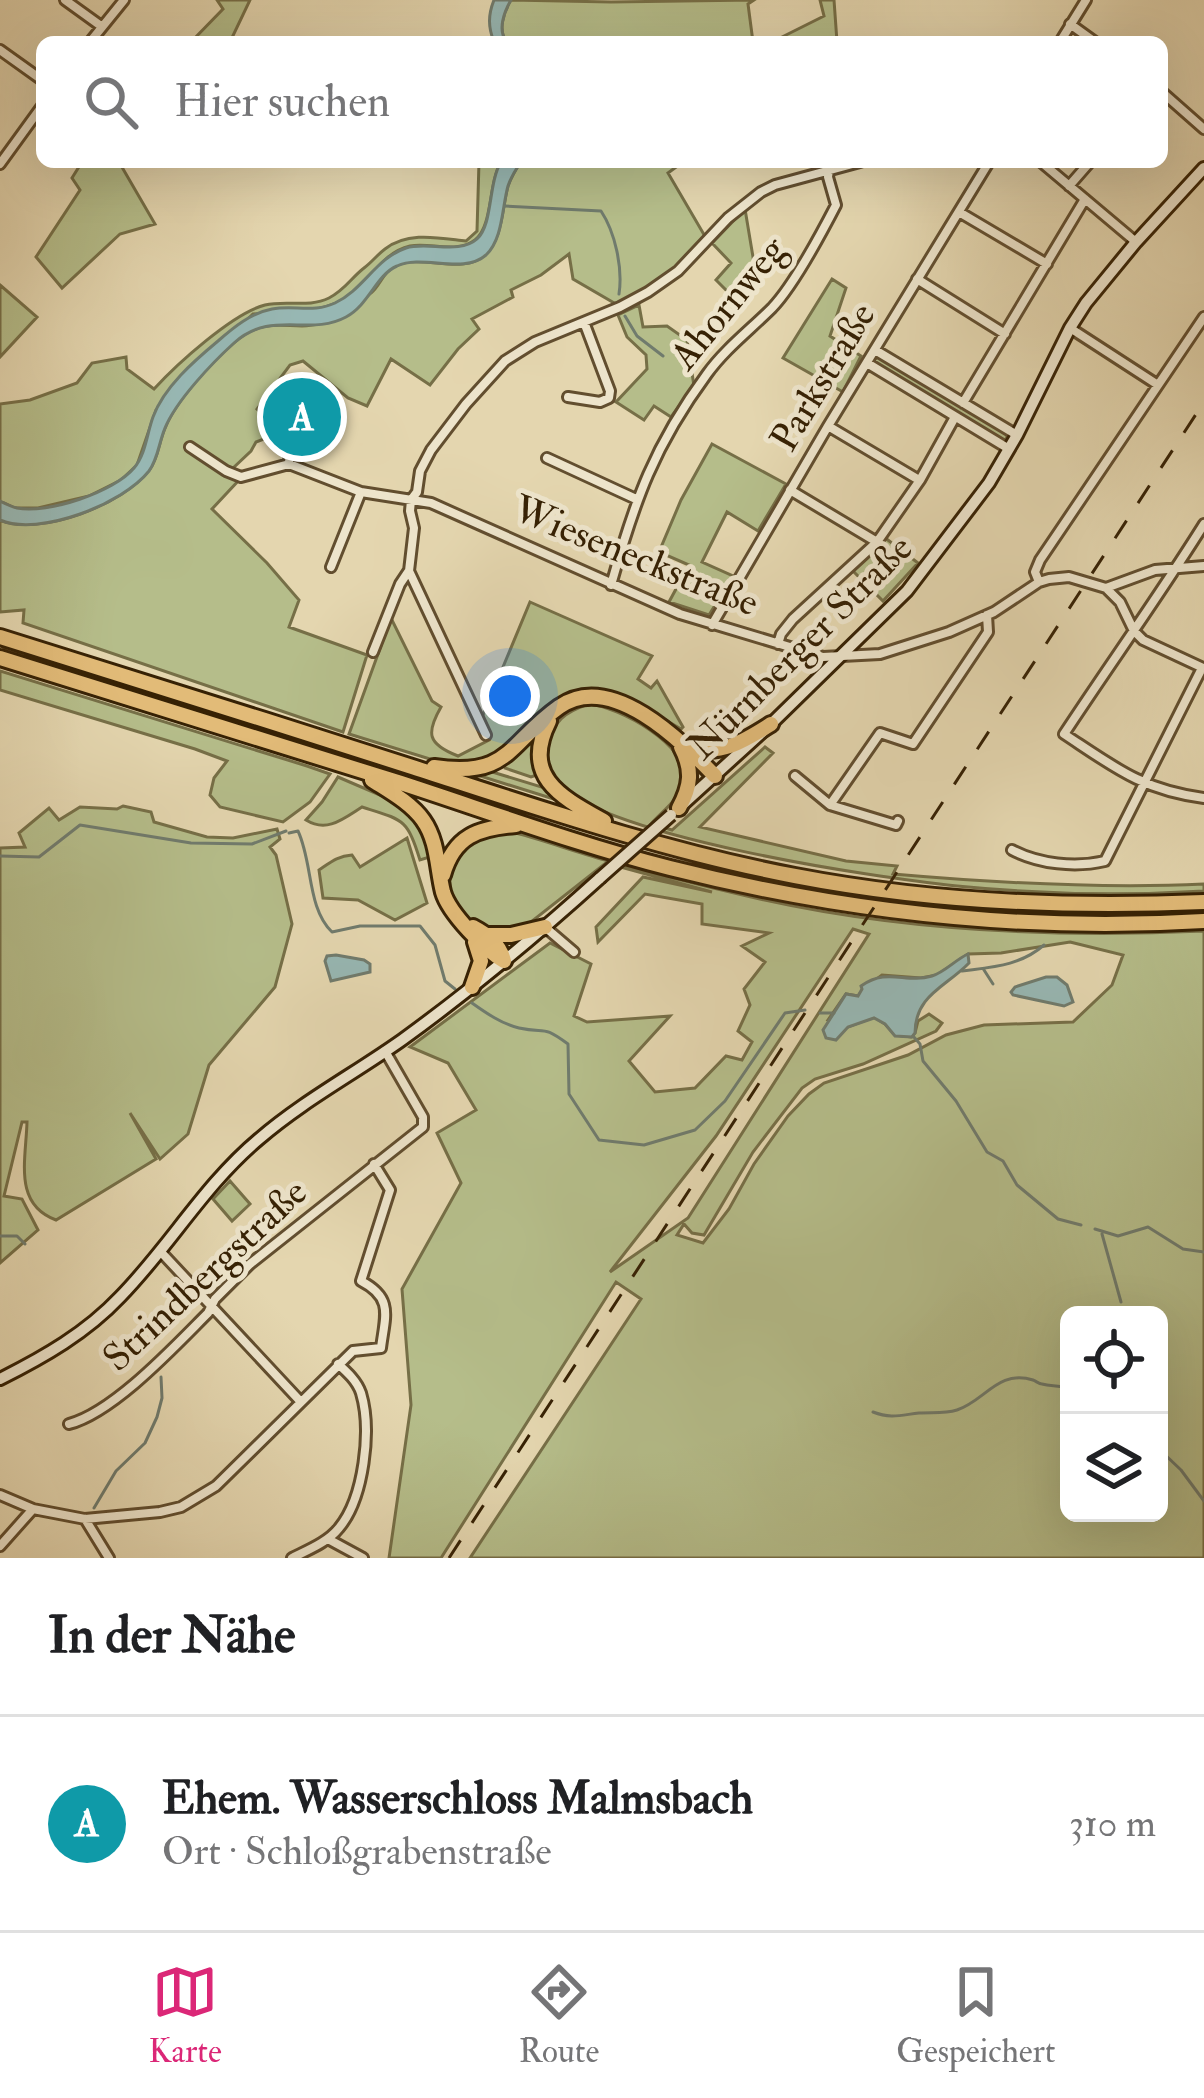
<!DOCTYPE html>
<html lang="de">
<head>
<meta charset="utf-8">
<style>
  :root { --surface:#fff; --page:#f2f2f2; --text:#202124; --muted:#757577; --line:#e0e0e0; --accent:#db2777 }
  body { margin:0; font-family:"IM FELL Double Pica",serif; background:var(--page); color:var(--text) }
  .controls { position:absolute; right:36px; bottom:36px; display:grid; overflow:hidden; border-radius:18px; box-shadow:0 12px 48px #0002 }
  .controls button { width:108px; height:108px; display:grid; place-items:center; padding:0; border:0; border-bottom:3px solid var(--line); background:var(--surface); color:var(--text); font:60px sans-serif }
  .you { position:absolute; left:510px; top:696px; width:42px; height:42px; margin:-30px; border:9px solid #fff; border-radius:50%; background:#1a73e8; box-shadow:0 0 0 18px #1a73e833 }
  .badge { display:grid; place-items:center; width:78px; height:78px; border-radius:50%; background:var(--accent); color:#fff; font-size:39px; font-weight:700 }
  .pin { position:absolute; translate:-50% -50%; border:6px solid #fff; box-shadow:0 3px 12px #0006 }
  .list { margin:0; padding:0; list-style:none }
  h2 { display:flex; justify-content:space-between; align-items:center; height:156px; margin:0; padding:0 48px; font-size:51px }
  h2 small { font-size:39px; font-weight:400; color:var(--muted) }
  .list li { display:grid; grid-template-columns:78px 1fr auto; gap:36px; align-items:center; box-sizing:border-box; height:216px; padding:0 48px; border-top:3px solid var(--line) }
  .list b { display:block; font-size:45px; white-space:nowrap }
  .list p { margin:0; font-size:39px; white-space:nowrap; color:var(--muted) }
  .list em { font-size:39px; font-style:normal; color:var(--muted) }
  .icon { flex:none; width:66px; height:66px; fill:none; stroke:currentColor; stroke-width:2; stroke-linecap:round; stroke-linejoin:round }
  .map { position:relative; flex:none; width:1204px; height:1558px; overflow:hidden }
  .search { position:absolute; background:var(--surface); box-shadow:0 12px 48px #0002; left:36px; right:36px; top:36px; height:132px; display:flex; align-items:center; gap:30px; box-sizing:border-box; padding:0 42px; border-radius:18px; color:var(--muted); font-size:45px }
  .sheet { height:372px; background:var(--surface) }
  nav { display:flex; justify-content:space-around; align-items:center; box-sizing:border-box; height:168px; border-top:3px solid var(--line); background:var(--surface); font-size:33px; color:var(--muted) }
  nav a { display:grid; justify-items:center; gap:6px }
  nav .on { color:var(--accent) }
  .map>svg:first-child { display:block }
</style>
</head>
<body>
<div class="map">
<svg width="1204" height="1558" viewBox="0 0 1204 1558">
  <rect width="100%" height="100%" fill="#e4d6af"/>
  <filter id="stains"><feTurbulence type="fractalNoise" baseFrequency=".00167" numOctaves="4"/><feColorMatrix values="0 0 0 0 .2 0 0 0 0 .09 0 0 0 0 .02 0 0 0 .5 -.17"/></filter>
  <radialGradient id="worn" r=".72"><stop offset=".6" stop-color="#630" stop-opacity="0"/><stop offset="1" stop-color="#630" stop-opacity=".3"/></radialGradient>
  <path fill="#b5bd8a" stroke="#766f47" stroke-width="3" fill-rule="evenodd" d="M 217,0 L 250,0 L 230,42 L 191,42 L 223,9 Z
    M 511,0 L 611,2 L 754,0 L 748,4 L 753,42 L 507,42 C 497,31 504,11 511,0 Z
    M 820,0 L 834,0 L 837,42 L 772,42 L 824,16 Z
    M 82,162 L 119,162 L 155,224 L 120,234 L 62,288 L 36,257 L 80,190 L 72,178 Z
    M 479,162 L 501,162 C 488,184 493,226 475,240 C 457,254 430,242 410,246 C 384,252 372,277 353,293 C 326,315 286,312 253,314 L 156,410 L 137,465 L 121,480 L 89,496 L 38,508 L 15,508 L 0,501 L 0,404 L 30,400 L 77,383 L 92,363 L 126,357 L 127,369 L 154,389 C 177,364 233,313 265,305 C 286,300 309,308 329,298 C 345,290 351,278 364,268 C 372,262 377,255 385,249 C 408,231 439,238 466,241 L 477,231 Z
    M 521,162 L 683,162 L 668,173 L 706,238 C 677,269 654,286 616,304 L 573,279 L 569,254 L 541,275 L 511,290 L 513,297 L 472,319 L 479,329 L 458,349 L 430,385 L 391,359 L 367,406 L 348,398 L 303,361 L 290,365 L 257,409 L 274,426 L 272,436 L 256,442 L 251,451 L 231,470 L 240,479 L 212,509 L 267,563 L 299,600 L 289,627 L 367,655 L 343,732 L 23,623 L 24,610 L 0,612 L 0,520 C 39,537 125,504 150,469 C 159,457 159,440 166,426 C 177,400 213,360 236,341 C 271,312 295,334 323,322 C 338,315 359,304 371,293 C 380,286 383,272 395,266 C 422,253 461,276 485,255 C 503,239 502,208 508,186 C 511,178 516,169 521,162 Z
    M 745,209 L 756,275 L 734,298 L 716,280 L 731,263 L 712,243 Z
    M 832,279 L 846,288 L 830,336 L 861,356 L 843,392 L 783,358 Z
    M 0,285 L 37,317 L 0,357 Z
    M 639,305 L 643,327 L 667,326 L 687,340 L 694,386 L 671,417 L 654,406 L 644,420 L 616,402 L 647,369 L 646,355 L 627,337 L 618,315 Z
    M 878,354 L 1009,433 L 1005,441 L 873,362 Z
    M 712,444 L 786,484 L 758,531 L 727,512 L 702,562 L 733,576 L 709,615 L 669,602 L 689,565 L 659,552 L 681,500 Z
    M 884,537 L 918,563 L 883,601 L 851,569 Z
    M 530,602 L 652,656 L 638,679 L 651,688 L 657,681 L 683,727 L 681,729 L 624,696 L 589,689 L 569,694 L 555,701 L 494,760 L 446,764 L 349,734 L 391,618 L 432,701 L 441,707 C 426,733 427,744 458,756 L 489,740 L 481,720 Z
    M 0,671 L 307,766 L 330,774 L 310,802 L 283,822 L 220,807 L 210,795 L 214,778 L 227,761 L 195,749 L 0,690 Z
    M 589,704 C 619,707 690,745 684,780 C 681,799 661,812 651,824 L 672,830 L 765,747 L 773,753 L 700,827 L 846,861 L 897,866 L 893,874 C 996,883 1100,889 1204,884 L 1204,891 C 1122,896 1038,894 957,886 C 877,878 601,837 553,780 C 546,772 544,756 547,746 C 554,721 564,712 589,704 Z
    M 536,736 L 533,760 L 537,775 L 531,777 L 505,768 L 504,765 Z
    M 489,771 L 545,788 L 557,800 L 477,775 Z
    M 338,777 L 394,801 L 423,826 L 433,856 L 420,860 C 407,818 403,820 362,807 C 343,819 327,833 306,820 L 322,802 Z
    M 123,806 L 151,812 L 154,822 L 207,837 L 233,838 L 277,829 L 280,839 L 270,847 L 276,855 L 292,924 L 275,987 L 209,1065 L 188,1134 L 160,1159 L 130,1113 L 156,1159 L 56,1220 C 13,1204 26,1160 27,1122 L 22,1122 L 4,1196 L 22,1199 L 38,1230 L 0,1263 L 0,848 L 25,847 L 19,833 L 49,808 L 59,820 L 80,807 L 117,809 Z
    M 508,831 C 541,839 572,851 605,860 C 652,873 700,885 747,896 C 896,931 1052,938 1204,931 L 1204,1558 L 470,1558 L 641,1299 L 616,1282 L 441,1558 L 389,1558 L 411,1405 L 402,1289 L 461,1183 L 437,1133 L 476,1110 L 448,1063 L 410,1047 L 550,943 L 591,964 L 574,1016 L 587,1022 L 670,1016 L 629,1061 L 655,1092 L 695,1088 L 726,1056 L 742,1060 L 752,1042 L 738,1031 L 750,1005 L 744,989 L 765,962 L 742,946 L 769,933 L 702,924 L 702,904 L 645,894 L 598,942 L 596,927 L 643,877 L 712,892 L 606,863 L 531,922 L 511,930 L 489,929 L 470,920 L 459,910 L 450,890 L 450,868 L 452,862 L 476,836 ZM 853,929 L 869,934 L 688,1218 L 610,1272 L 716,1136 ZM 1070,942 L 1123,955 L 1112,985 L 1073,1022 L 984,1025 L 946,1035 L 908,1055 L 824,1083 L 809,1094 L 788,1116 L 754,1164 L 729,1209 L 703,1243 L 677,1235 L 684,1224 L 692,1233 L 704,1235 L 753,1152 L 802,1088 L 815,1079 L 863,1064 L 936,1031 L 942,1023 L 929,1014 L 918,1021 L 915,1033 L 911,1037 L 895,1035 L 885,1024 L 874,1017 L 848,1027 L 828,1020 L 846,994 L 858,996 L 863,989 L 882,975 L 921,978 L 937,975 L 968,954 L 1001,953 ZM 1069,1315 L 1159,1315 L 1159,1513 L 1069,1513 Z
    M 407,838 L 427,903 L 395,920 L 358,900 L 323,898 L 319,870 C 331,862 338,856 352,855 L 360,867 Z
    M 230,1181 L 250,1204 L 232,1221 L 213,1199 Z"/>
  <path fill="#97b7b3" stroke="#707b6d" stroke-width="3" d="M 494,0 L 511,0 C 504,12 497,31 507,42 L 494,42 C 488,27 488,15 494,0 Z
    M 501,162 L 521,162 C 516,169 511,177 508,186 C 502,207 503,239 486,255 C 463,275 423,254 397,266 C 376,275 369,305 346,317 C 309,337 272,309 234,343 C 212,363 176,401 165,428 C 159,442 158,459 149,471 C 123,504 39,537 0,520 L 0,501 C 4,503 13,507 17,508 C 48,514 114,492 134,468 C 146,454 147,433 153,417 C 164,387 194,361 218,341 C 234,327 251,313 272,309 C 294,305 314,313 335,303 C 363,290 376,258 406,248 C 427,241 459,255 477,239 C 493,225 488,183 501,162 Z
    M 968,954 L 969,963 C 946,987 915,995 915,1033 L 912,1037 L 895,1036 L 885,1024 L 874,1018 L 848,1027 L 836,1040 L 826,1038 L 823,1030 L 846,994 L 858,996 L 862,989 L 861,986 C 888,967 905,984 932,976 C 945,972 955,960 968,954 Z
    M 336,955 L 364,960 L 370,964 L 370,972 L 331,981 L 325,961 L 327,956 Z
    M 1046,977 L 1057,977 L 1067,985 L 1073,1002 L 1064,1006 L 1013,995 L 1011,992 L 1015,987 Z"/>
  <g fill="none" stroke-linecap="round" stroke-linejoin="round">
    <path stroke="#707b6d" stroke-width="3" d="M 505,206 L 601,211 C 615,232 623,268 619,294
      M 625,316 L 637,336 L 663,356
      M 289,833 L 298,831 C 313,863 307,908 332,932 L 360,926 L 420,926 L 435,945 L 445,981 L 455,989
      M 0,856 L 39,857 L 80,825 L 191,843 L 252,844 L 286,831
      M 984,970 L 993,984
      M 962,971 C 992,967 1020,966 1044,945
      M 472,1003 C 486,1013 502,1024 519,1028 C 547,1034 541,1024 568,1044 L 569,1094 L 599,1140 L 644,1145 L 695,1130 L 725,1101 L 785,1013 L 805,1010
      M 820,1013 L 834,1013
      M 913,1036 L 920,1044 L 923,1061 L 956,1101 L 987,1152 L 1003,1161 L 1017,1185 L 1058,1219 L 1081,1225
      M 1095,1229 L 1118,1236 L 1148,1227 L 1183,1249 L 1204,1252
      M 1102,1234 L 1121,1302
      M 0,1236 L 17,1236 L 25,1244
      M 1121,1310 L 1121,1315
      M 873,1412 C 891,1419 901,1415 919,1413 C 932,1412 944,1414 957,1410 C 985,1401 998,1369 1033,1380 C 1036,1381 1039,1384 1042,1384 C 1052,1387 1058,1384 1069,1389
      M 1159,1449 L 1181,1470 L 1204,1501
      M 94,1508 L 116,1471 L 145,1443 L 157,1417 L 162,1398 L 161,1377"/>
    <defs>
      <path id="minor" d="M 65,0 L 101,26
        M 1070,24 L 1095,42
        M 90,42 L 124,0
        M 1060,42 L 1086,0
        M 0,50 L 42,80
        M 1162,92 L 1204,129
        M 1041,162 L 1136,242
        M 0,164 L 42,106
        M 1069,186 L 1090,162
        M 959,212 L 1047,264
        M 917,279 L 1005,334
        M 1070,328 L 1158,385
        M 875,350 L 1017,435
        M 867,363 L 1009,449
        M 568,397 L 600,402 L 609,398 L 610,391 L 584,322
        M 963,403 L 1085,199
        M 828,426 L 919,480
        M 190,447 L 226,471 L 241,477 L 289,464 L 361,492 L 431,503 L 680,614 L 823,657 L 880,654 L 949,632 L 994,612 L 1039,582 L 1049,579 L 1069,577 L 1106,588 L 1155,570 L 1204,566
        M 547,458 L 636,499
        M 289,464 L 290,444 L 297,434
        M 790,490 L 877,542
        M 1204,524 C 1159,596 1110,664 1064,734 C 1114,767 1142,790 1204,798
        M 331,567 L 361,492
        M 1039,582 L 1035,572 L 1040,560 L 1204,317
        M 611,585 C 635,500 654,446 707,374 C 725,349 750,330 772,308 C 794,285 821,234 836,205 L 828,177 L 829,170
        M 1106,588 L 1120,602 L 1134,631 L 1143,640 L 1203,668
        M 712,625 L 828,426 L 989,162
        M 778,644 L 781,634 L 793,619 L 877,542 L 920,480 L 955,417
        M 373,652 L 400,584 L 408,572
        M 486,735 L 409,571 L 414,528 L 410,511 L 411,500 L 417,492 L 420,471 L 431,450 L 466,404 L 505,361 L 535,342 L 620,307 L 648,292 L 678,271 L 728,218 L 761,192 L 775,185 L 860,162
        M 795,776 L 830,805 L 896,825 L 898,821
        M 830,805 L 880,733 L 913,744 L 988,632 L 987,615
        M 1012,850 C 1039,864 1075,868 1105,861 L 1202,668
        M 546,928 L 574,952
        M 160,1251 L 300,1401
        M 69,1424 C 114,1412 174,1347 208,1313 L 215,1299 L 250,1264 L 423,1127 L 423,1117 L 385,1051
        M 0,1495 L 33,1509 L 85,1519 L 160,1512 L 181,1507 L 216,1486 L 353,1351 L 381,1348 C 385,1316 394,1298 361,1281 L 390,1190 L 374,1164
        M 85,1519 L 109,1558
        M 328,1539 L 363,1558
        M 0,1546 L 33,1509
        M 292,1558 C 308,1550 328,1542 339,1528 C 364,1498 372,1430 361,1393 C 357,1381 347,1372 338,1364"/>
      <path id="secondary" d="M 682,805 L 771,724 L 907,591 L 989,483 L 1017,435 L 1070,328 L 1086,303 L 1136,242 L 1204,168
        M 0,1379 C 44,1357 86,1333 120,1297 C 170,1246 204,1185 259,1139 C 303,1101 354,1074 402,1040 C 471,990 537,935 600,878"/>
      <path id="motorway" d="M 0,637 C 136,680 273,722 409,766 C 536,807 664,851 795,876 C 930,902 1067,908 1204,902
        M 0,658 C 134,700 267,741 401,783 C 490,812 579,845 670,868 C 844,912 1025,932 1204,921
        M 549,721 C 521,777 561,797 604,821
        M 690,747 C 722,756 744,741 771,724
        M 434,767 C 510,778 507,744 559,707 C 611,670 681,741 715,776
        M 372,780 C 389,791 411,803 423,820 C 438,841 437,868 443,892 C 449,913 485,950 504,961
        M 679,808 C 691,786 693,770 681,747
        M 443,875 C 454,836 478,828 516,825
        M 473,927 C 488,935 500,944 504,961
        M 488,935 L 511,935 L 545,927
        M 472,987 L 481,961 L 475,942"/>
    </defs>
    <use href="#minor" stroke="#624e2f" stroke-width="14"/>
    <use href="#secondary" stroke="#362104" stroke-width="16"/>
    <use href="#motorway" stroke="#362104" stroke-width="20"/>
    <use href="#minor" stroke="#ede4cb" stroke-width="8"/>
    <use href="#secondary" stroke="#ede4cb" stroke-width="10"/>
    <use href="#motorway" stroke="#e2bb78" stroke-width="14"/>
    <path stroke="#362104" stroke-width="3" stroke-dasharray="21 21" stroke-linecap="butt" d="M 449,1558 L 1204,402"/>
    <defs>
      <path id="secondary-bridge" d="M 600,878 L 671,815"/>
    </defs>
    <use href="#secondary-bridge" stroke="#362104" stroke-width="16" stroke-linecap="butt"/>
    <use href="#secondary-bridge" stroke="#ede4cb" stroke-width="10"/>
  </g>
  <g text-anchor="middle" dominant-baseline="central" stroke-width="10" stroke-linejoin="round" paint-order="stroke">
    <g font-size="39" fill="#362104" stroke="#ede4cb">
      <text transform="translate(728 303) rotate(-51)">Ahornweg</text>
      <text transform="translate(823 377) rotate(-59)">Parkstraße</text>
      <text transform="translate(636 556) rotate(22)">Wieseneckstraße</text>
      <text transform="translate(800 647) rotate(-45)">Nürnberger Straße</text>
      <text transform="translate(205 1275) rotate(-43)">Strindbergstraße</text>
    </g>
  </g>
  <rect width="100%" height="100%" filter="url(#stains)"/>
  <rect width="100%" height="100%" fill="url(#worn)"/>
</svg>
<div class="controls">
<button><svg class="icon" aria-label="locate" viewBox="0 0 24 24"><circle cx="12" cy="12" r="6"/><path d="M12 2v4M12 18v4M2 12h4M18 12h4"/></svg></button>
<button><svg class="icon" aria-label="layers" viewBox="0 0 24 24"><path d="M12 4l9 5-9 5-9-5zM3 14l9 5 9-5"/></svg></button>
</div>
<div class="you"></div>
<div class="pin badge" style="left:302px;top:417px;background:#0f9aa8">A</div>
<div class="search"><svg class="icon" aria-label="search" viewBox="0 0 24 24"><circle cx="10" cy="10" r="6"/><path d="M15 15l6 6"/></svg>Hier suchen</div>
</div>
<section class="sheet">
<h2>In der Nähe<small></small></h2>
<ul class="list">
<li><span class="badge" style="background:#0f9aa8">A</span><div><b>Ehem. Wasserschloss Malmsbach</b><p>Ort · Schloßgrabenstraße</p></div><em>310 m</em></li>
</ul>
</section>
<nav>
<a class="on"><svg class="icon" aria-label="map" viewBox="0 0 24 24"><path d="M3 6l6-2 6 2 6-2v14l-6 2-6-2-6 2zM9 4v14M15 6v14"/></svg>Karte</a>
<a><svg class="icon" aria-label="directions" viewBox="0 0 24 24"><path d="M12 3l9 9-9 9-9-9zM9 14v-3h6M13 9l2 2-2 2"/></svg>Route</a>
<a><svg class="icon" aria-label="saved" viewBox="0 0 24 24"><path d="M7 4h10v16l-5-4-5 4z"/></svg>Gespeichert</a>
</nav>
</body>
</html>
